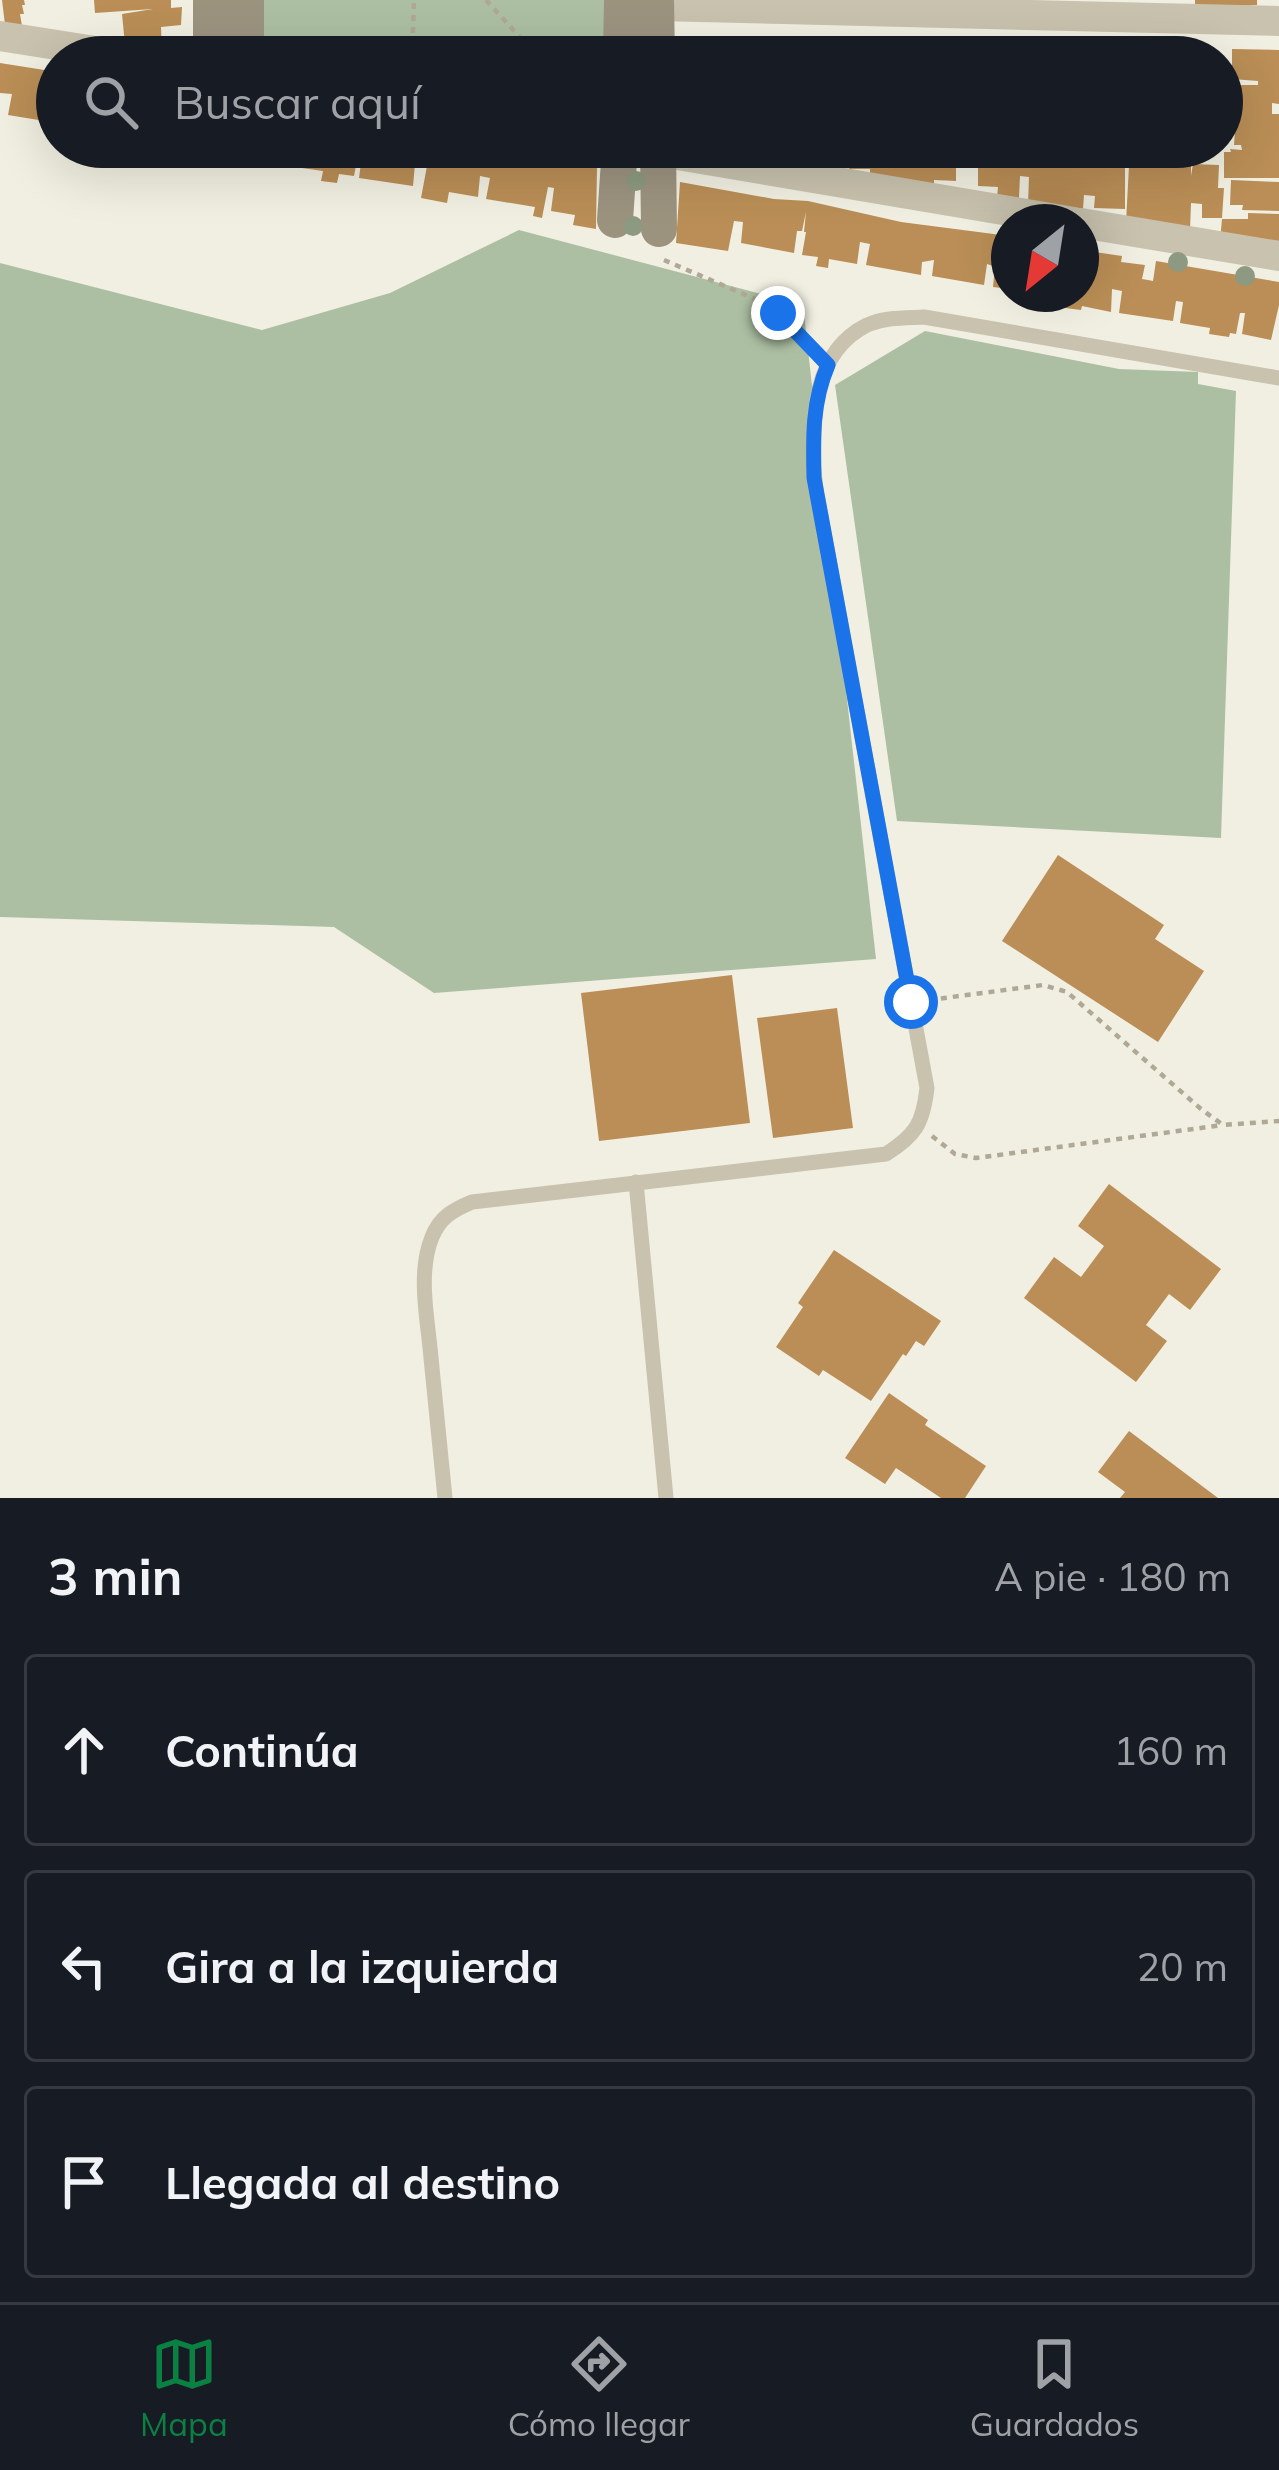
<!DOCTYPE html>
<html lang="es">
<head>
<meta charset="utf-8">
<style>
  :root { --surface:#171b24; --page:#20242c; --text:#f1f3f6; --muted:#9ea1a6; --line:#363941; --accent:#0b8043 }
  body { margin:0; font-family:Mulish,sans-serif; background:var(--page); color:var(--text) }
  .compass { position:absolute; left:991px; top:204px; width:108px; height:108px; border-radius:50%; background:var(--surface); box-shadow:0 12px 48px #0002; rotate:210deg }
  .stop { position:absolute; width:36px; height:36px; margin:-27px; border:9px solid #1a73e8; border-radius:50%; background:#fff }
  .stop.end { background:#1a73e8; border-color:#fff; box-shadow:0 3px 12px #0008 }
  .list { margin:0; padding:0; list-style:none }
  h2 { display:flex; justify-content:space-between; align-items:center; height:156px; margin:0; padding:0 48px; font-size:51px }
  h2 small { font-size:39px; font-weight:400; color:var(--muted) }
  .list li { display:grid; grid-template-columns:78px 1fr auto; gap:36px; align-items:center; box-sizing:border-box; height:192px; margin:0 24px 24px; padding:0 24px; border:3px solid var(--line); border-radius:12px }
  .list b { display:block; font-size:45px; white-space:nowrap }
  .list em { font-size:39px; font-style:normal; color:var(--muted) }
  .icon { flex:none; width:66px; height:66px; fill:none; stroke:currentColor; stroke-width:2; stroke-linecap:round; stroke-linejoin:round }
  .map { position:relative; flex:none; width:1279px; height:1498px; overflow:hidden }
  .search { position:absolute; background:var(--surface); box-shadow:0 12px 48px #0002; left:36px; right:36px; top:36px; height:132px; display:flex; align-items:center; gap:30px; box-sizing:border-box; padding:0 42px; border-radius:66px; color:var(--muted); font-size:45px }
  .sheet { height:804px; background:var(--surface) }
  nav { display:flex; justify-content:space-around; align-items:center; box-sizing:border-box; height:168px; border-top:3px solid var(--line); background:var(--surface); font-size:33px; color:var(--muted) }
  nav a { display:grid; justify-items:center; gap:6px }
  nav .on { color:var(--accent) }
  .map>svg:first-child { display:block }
</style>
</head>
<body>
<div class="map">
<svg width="1279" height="1498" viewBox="0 0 1279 1498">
  <rect width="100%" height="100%" fill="#f1efe1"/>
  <path fill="#acbfa2" d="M 257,0 L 608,0 L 608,57 L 256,57 Z
    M 519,230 L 803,305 L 876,959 L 434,993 L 334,927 L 0,917 L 0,263 L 262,330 L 390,293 Z
    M 925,331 L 1119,369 L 1198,372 L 1198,384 L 1236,391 L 1221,838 L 897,821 L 835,385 Z"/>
  <path fill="#ba8e56" d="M 2,0 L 24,0 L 25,5 L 22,5 L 24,14 L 20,14 L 22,26 L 5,25 Z
    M 94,0 L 171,0 L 171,8 L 182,7 L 181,25 L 161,27 L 162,51 L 125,45 L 122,14 L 153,9 L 95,13 Z
    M 1195,0 L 1257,0 L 1257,5 L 1195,9 Z
    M 711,38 L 741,41 L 841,40 L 958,45 L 958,57 L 711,57 Z
    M 1034,41 L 1034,47 L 1065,48 L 1065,43 L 1088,44 L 1087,57 L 968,57 L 969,43 Z
    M 1100,46 L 1128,48 L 1128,57 L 1100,57 Z
    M 1159,49 L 1191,49 L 1191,57 L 1159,57 Z
    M 1232,49 L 1279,50 L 1279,104 L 1272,103 L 1272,114 L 1279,114 L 1279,178 L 1224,178 L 1224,152 L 1231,152 L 1230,149 L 1242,150 L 1241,145 L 1234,145 L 1235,130 L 1225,130 L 1226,113 L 1235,113 L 1235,85 L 1258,85 L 1258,81 L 1232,79 Z
    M 0,63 L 57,72 L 57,123 L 8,115 L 12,94 L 0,93 Z
    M 262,147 L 290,147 L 287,165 L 259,160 Z
    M 299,147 L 493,147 L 522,152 L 519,166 L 530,168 L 533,150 L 584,161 L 597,167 L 596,229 L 573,225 L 575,215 L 551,211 L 554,188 L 548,187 L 542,218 L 533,216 L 535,207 L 486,199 L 490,178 L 480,176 L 478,197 L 449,192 L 447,203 L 421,198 L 427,166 L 415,164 L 413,186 L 359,178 L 362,155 L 358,155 L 354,176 L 339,174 L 337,183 L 321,181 L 323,171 L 295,167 Z
    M 712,147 L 783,147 L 783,159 Z
    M 785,147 L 837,147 L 837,168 L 784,160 Z
    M 839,147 L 994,147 L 994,153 L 1000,153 L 1000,147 L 1063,147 L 1063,155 L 1112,157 L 1112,147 L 1125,147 L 1125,209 L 1094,208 L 1095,196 L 1084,195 L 1083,209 L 1028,204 L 1029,177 L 1020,176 L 1019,198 L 997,197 L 998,187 L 978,186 L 978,166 L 956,167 L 956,181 L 934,180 L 934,186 L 870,174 L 870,169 L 849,169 L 849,156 L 839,155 Z
    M 1145,153 L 1159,153 L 1159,165 L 1173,166 L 1173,155 L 1191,156 L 1191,176 L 1193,164 L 1219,165 L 1218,188 L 1224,188 L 1222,218 L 1202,218 L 1202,204 L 1191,203 L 1190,231 L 1126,222 L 1129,166 L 1145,166 Z
    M 1231,180 L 1279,182 L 1279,211 L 1242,210 L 1243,205 L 1230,205 Z
    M 680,182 L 774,199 L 808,201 L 901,222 L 1009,236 L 1009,289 L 993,287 L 995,266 L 990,265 L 987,264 L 984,285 L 932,276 L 934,260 L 922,262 L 921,275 L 866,265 L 870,244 L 860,242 L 857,264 L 829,259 L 828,268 L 816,266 L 818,257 L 802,255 L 806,232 L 804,232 L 806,212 L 802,231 L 797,231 L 794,253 L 741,243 L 743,222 L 734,221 L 728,251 L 676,243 Z
    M 1248,213 L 1279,214 L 1279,246 L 1220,241 L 1222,219 L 1248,219 Z
    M 1081,250 L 1122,256 L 1121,262 L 1145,265 L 1142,279 L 1148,280 L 1153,281 L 1156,261 L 1279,282 L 1279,305 L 1271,340 L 1242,334 L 1245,313 L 1240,313 L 1236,334 L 1230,333 L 1229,337 L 1209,334 L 1210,328 L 1180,323 L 1183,302 L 1176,301 L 1173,321 L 1119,313 L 1122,291 L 1112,289 L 1111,312 L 1082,306 L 1081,310 L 1065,308 L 1066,303 L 1059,302 L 1060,294 L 1081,294 Z
    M 1058,855 L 1164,925 L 1155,939 L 1204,971 L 1158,1042 L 1002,941 Z
    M 732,975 L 750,1123 L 599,1141 L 581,993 Z
    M 837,1008 L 853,1128 L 773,1138 L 757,1018 Z
    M 1109,1184 L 1221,1269 L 1190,1310 L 1169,1294 L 1146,1325 L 1167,1341 L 1136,1382 L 1024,1298 L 1054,1257 L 1081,1277 L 1104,1246 L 1078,1226 Z
    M 834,1250 L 941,1321 L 924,1346 L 916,1341 L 906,1356 L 903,1354 L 871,1401 L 823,1370 L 819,1376 L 776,1347 L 803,1307 L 798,1303 Z
    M 889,1393 L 928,1420 L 925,1425 L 986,1466 L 965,1498 L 941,1498 L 896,1468 L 885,1484 L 845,1458 Z
    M 1129,1431 L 1218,1498 L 1120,1498 L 1125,1492 L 1098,1472 Z"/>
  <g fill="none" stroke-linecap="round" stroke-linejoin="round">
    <path stroke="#afa894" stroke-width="4.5" stroke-dasharray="6 6" stroke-linecap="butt" d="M 486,0 L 538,57
      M 412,57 L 414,0
      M 664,260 L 762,302 L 778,313 L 811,349
      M 929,1000 L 1043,985 L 1067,992 L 1201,1109 L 1223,1125 L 1279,1121
      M 932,1136 L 955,1154 L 976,1158 L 1223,1125"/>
    <path stroke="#c8c2ae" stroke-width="15" d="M 636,1182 L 666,1498
      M 445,1498 C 440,1451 436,1405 431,1358 C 428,1320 417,1274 432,1237 C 440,1217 453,1210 472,1202 L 886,1154 C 916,1135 923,1123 927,1088 L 814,479 C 813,424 809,354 867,325 C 885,317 905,318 924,317 L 1279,378"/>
    <path stroke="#c8c2ae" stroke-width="30" d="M 656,6 L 1279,21
      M 0,36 L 133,57
      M 636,148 L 1074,222
      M 1081,223 L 1279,256"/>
    <path stroke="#9c937f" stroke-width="36" d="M 656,0 L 657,57
      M 211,57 L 211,0
      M 246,57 L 246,0
      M 621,57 L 622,0
      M 658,147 L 659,229
      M 615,220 L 620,147"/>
  </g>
  <g fill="#8d9980">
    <circle cx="636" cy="181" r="10"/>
    <circle cx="633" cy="226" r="10"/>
    <circle cx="1178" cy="262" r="10"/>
    <circle cx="1245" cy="276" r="10"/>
  </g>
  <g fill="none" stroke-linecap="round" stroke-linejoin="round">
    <path stroke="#1a73e8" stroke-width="15" d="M 778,313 L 828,365 C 812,402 813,439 814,478 L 911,1002"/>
  </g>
</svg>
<svg class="compass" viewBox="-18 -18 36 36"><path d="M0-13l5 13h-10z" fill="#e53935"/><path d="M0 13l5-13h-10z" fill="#9ea1a6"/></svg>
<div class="stop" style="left:911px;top:1002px"></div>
<div class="stop end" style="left:778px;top:313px"></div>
<div class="search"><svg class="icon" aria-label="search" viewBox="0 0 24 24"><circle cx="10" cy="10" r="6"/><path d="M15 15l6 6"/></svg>Buscar aquí</div>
</div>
<section class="sheet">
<h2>3 min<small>A pie · 180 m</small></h2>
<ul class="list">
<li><svg class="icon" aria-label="ahead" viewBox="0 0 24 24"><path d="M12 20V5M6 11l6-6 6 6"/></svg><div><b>Continúa</b></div><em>160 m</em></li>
<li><svg class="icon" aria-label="left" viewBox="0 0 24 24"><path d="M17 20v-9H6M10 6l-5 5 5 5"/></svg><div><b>Gira a la izquierda</b></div><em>20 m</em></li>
<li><svg class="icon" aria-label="arrive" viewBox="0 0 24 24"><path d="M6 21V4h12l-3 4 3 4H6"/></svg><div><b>Llegada al destino</b></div></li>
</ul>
</section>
<nav>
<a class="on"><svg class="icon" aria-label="map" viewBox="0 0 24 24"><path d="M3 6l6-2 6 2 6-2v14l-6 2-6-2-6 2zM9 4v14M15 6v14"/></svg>Mapa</a>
<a><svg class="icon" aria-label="directions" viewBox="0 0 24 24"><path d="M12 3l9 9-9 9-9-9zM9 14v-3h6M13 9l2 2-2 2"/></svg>Cómo llegar</a>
<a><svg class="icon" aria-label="saved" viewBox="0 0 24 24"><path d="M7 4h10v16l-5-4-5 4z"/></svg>Guardados</a>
</nav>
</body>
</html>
